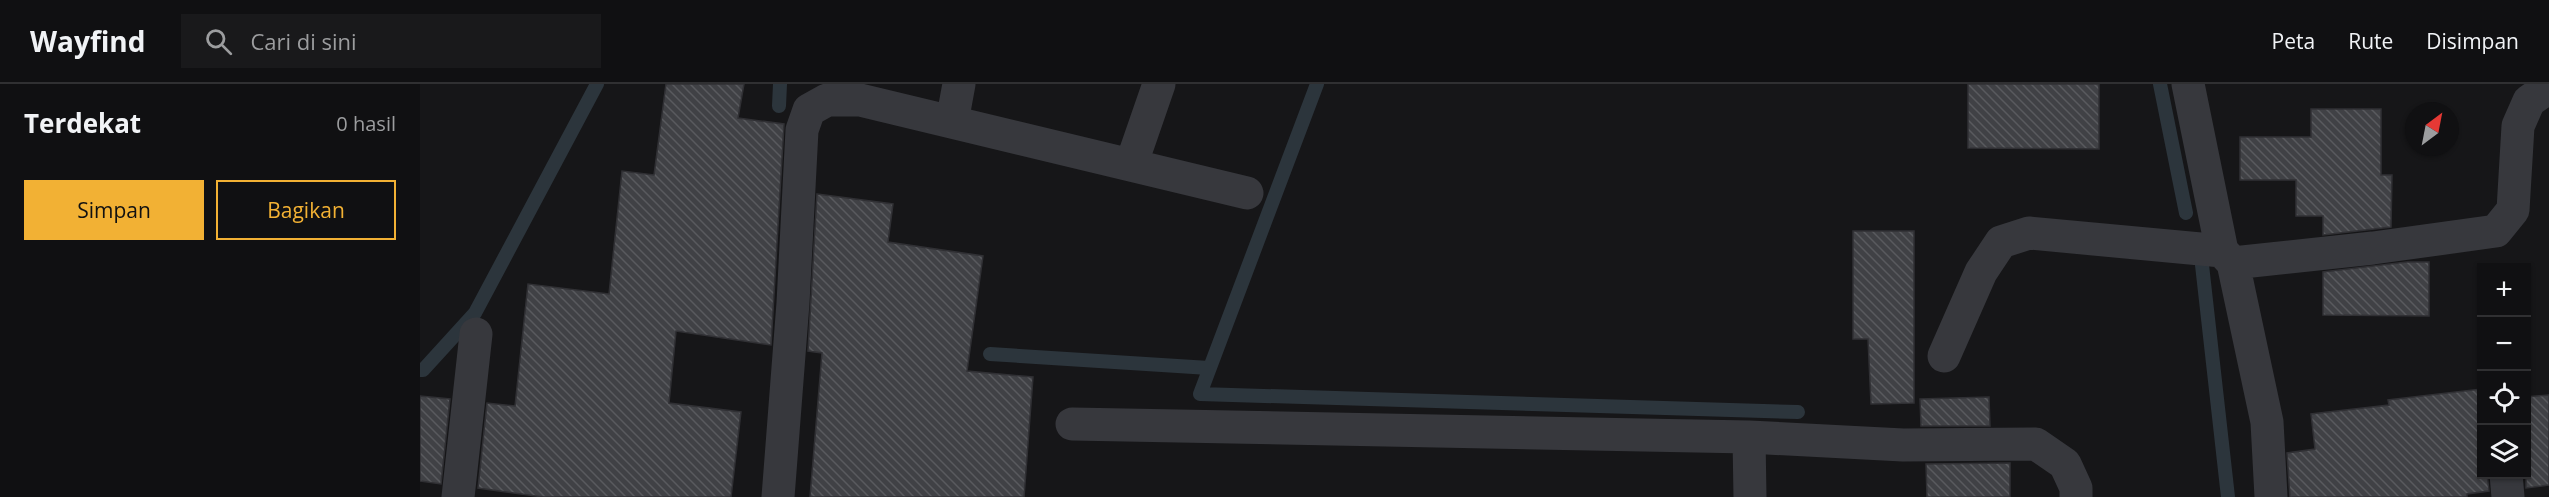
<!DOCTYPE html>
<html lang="id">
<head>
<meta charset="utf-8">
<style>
  :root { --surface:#101012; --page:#19191b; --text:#f1f3f6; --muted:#9c9d9f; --line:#303032; --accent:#f2b134 }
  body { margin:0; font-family:"Open Sans",sans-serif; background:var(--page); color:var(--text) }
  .controls { position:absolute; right:18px; bottom:18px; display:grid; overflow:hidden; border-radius:0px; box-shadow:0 2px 4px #0004 }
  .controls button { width:54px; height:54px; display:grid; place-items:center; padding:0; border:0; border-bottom:2px solid var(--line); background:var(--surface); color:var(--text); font:30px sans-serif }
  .compass { position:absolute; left:1985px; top:18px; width:54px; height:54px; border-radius:50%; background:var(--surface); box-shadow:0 2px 4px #0004; rotate:32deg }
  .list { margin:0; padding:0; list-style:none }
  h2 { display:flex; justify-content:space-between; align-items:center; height:78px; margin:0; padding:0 24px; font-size:26px }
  h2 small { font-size:20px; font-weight:400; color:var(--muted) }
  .actions { display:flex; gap:12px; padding:18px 24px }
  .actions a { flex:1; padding:14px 0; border:2px solid var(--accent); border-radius:0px; text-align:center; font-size:21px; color:var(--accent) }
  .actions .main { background:var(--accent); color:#111 }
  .icon { flex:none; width:33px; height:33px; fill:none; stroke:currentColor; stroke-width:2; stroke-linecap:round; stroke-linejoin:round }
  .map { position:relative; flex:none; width:2129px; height:413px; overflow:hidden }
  header { display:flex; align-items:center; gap:36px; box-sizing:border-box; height:84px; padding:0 30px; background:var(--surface); border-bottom:2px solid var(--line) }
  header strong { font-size:28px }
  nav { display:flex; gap:33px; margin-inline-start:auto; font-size:21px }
  .search { width:420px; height:54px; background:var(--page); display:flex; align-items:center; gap:15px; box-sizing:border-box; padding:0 21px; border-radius:0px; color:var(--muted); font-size:22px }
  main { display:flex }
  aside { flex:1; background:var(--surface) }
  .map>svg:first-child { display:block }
</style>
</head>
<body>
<header>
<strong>Wayfind</strong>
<div class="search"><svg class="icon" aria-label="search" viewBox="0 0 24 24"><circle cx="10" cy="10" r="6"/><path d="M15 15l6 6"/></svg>Cari di sini</div>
<nav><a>Peta</a><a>Rute</a><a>Disimpan</a></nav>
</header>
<main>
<aside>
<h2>Terdekat<small>0 hasil</small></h2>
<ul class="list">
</ul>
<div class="actions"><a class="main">Simpan</a><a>Bagikan</a></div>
</aside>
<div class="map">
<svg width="2129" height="413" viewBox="0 0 2129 413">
  <defs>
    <pattern id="building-back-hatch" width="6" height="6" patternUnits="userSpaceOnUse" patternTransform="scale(1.5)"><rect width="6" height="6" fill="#404145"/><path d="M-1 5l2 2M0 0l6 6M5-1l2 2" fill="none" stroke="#595a5e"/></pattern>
  </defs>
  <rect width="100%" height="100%" fill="#161618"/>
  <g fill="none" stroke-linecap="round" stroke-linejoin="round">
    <path stroke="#2c353c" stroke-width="14" d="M 897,0 L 780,310 L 1378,328
      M 1740,0 L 1766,129
      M 359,22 L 360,0
      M 1781,172 L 1808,413
      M 570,270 L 789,284
      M 0,286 L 3,286 L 55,229 L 177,0"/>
  </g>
  <path fill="url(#building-back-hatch)" stroke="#303034" stroke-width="1.5" d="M 246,0 L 324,0 L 318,34 L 364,40 L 351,261 L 256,247 L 249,319 L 321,328 L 311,413 L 123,413 L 58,404 L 67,319 L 95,322 L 108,200 L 189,210 L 202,87 L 234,91 Z
    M 1548,0 L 1679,0 L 1679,65 L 1548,64 Z
    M 1891,25 L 1961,25 L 1961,91 L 1972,91 L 1971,143 L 1903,151 L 1903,132 L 1876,132 L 1876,96 L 1820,96 L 1820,53 L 1891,53 Z
    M 397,110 L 473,120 L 468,158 L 563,172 L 547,287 L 613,293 L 604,413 L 390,413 L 402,269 L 388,267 Z
    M 1433,147 L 1494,147 L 1494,319 L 1451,320 L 1448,255 L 1433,255 Z
    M 1987,178 L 2009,178 L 2009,232 L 1903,231 L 1903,188 Z
    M 2061,305 L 2061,390 L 2067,390 L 2069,407 L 2047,410 L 2047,413 L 1870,413 L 1867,369 L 1895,365 L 1891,330 L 1969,321 L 1968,316 Z
    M 2129,311 L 2129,401 L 2106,404 L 2106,313 Z
    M 0,312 L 30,315 L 21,400 L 0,397 Z
    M 1569,313 L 1570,342 L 1501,342 L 1500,315 Z
    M 1590,379 L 1590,413 L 1507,413 L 1506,380 Z"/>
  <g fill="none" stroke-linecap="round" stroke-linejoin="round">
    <path stroke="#37383d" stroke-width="33" d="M 1768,0 L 1802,167 L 1813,179 L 1847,338 L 1851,413
      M 532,38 L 539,0
      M 711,81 L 739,0
      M 1813,179 L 1953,164 L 2076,147 L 2093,126 L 2098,42 L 2109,17 L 2129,3
      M 1524,272 L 1561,188 L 1581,158 L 1609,149 L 1802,167
      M 652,340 L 1329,353 L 1483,361 L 1616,360 L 1645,380 L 1656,404 L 1656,413
      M 1329,353 L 1330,413
      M 2086,390 L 2088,413
      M 38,413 L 56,250
      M 358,413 L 373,219 L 382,46 L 389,26 L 407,16 L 440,16 L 827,109"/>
  </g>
</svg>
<div class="controls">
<button>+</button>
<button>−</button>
<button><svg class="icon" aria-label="locate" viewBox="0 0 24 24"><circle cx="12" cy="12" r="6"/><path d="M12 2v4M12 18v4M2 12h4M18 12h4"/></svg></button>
<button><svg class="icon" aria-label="layers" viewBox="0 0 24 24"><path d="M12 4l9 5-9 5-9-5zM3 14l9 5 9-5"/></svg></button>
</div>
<svg class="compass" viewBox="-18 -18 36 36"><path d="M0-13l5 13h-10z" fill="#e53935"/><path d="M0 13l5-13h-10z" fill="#9c9d9f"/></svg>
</div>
</main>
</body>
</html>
